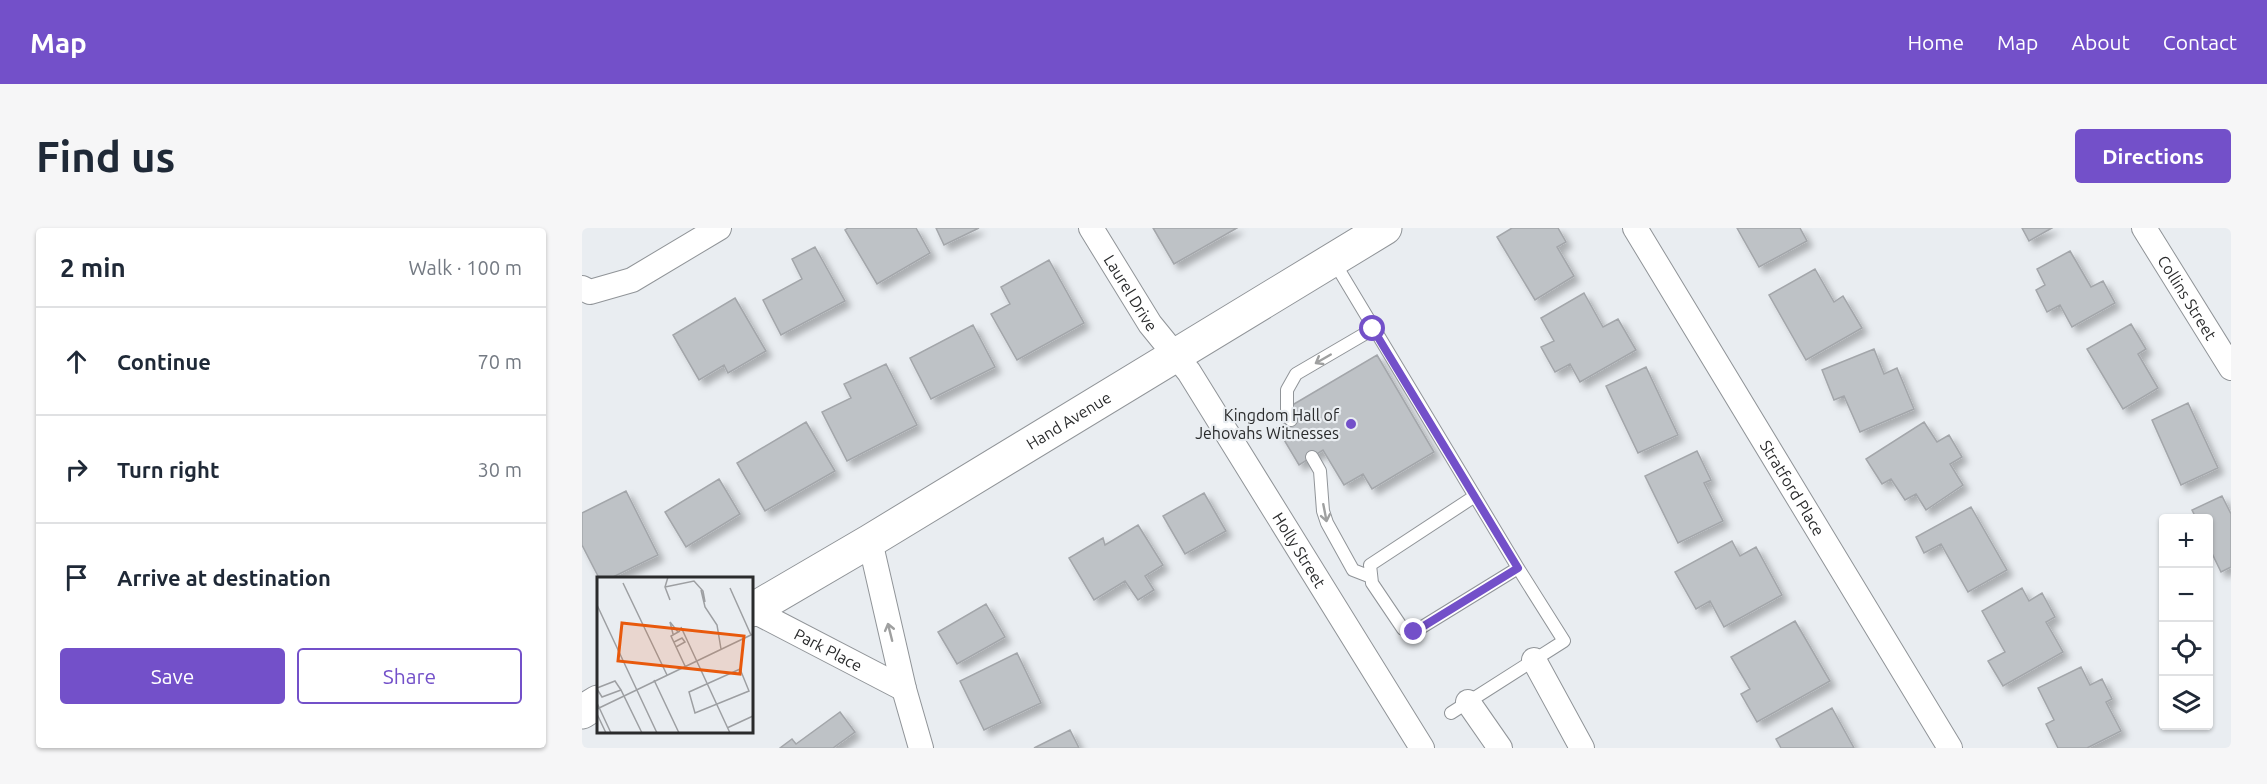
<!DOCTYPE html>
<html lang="en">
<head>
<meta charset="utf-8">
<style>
  :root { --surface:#fff; --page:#f6f6f7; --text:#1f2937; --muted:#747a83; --line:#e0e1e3; --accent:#7350c9 }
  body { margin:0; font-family:Ubuntu,sans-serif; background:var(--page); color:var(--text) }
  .controls { position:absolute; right:18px; bottom:18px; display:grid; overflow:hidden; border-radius:6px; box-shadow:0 2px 4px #0004 }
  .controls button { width:54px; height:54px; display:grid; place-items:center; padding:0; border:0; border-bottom:2px solid var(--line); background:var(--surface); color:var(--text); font:30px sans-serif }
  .stop { position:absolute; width:18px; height:18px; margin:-14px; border:4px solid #7350c9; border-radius:50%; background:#fff }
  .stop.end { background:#7350c9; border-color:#fff; box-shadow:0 2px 6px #0008 }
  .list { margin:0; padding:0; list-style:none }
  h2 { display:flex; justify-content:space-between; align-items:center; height:78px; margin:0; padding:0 24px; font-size:26px }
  h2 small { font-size:20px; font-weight:400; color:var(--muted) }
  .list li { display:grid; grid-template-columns:39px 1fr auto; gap:18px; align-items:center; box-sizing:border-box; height:108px; padding:0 24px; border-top:2px solid var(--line) }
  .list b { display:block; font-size:22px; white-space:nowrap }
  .list em { font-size:20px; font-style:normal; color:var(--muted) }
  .actions { display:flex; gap:12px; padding:18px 24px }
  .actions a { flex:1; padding:14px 0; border:2px solid var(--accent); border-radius:6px; text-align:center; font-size:21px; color:var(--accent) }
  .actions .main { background:var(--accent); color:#fff }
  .icon { flex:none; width:33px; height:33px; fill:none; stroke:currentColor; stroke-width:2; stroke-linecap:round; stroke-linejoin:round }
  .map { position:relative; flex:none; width:1649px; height:520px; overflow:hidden; border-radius:6px }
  header { display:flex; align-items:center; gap:36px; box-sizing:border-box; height:84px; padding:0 30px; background:var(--accent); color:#fff }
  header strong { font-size:28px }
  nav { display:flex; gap:33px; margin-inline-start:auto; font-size:21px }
  .intro { display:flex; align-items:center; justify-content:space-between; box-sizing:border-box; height:144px; padding:0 36px }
  h1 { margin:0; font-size:42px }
  .button { padding:15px 27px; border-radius:6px; background:var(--accent); color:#fff; font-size:21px; font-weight:700 }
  main { display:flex; gap:36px; padding:0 36px }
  aside { flex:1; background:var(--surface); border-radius:6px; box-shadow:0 2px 4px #0004 }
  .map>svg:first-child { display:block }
</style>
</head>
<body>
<header>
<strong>Map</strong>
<nav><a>Home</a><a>Map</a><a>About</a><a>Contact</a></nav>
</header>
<div class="intro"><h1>Find us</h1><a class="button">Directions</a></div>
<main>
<aside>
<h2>2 min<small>Walk · 100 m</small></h2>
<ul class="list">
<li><svg class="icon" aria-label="ahead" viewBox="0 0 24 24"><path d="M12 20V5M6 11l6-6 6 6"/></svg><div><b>Continue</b></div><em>70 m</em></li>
<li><svg class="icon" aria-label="right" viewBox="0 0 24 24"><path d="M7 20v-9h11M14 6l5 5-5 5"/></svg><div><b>Turn right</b></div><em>30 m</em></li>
<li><svg class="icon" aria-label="arrive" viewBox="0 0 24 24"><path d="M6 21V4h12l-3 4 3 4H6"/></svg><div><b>Arrive at destination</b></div></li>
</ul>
<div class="actions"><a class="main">Save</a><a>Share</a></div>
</aside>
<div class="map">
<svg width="1649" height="520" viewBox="0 0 1649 520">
  <defs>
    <filter id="shadow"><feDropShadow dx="5.5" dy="5.5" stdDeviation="3" flood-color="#0004"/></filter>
  </defs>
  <rect width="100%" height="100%" fill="#e9edf1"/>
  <path fill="#bec2c6" stroke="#a3a6aa" stroke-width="1.5" filter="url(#shadow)" d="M 266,0 L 334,0 L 348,25 L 295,56 L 263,2 Z
    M 354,0 L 397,0 L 362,17 Z
    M 571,0 L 655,0 L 592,36 Z
    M 930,0 L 976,0 L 984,14 L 975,19 L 992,48 L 953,72 L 915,9 Z
    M 1155,0 L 1218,0 L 1225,13 L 1177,39 Z
    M 1440,0 L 1470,0 L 1447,13 Z
    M 233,19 L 263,73 L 199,107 L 181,72 L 220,51 L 210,31 Z
    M 1488,23 L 1509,59 L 1521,53 L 1533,75 L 1490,99 L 1478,77 L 1465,84 L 1454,62 L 1463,57 L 1455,41 Z
    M 467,32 L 502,95 L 435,132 L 409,86 L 428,76 L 419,59 Z
    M 1233,41 L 1252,74 L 1261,68 L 1280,100 L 1224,132 L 1187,67 Z
    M 1002,65 L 1021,99 L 1036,91 L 1054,122 L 998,154 L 988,136 L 973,144 L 959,119 L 972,113 L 959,90 Z
    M 153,70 L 184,123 L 146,145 L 142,137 L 117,152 L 91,107 Z
    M 1549,96 L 1564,121 L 1556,126 L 1576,160 L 1541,181 L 1505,121 Z
    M 391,97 L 413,139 L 349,171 L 328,130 Z
    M 1292,121 L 1302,146 L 1315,140 L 1332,181 L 1278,204 L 1262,168 L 1252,172 L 1240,142 Z
    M 795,127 L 852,224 L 790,261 L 781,246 L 762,257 L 741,222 L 717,237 L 695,200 L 709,192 L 707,179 Z
    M 304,136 L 335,197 L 265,233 L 240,184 L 269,170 L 262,156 Z
    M 1064,139 L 1096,207 L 1056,225 L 1024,158 Z
    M 1606,175 L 1636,240 L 1599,257 L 1570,192 Z
    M 224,194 L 253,243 L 183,283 L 155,235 Z
    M 1342,194 L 1355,214 L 1367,207 L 1380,229 L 1368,236 L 1381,257 L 1344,282 L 1334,266 L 1323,272 L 1309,251 L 1300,256 L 1284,231 Z
    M 1115,223 L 1129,252 L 1122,255 L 1141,293 L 1096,315 L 1063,248 Z
    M 137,251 L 158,286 L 104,319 L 83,284 Z
    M 44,263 L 76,327 L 29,350 L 17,350 L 0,317 L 0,285 Z
    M 622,265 L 644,303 L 603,326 L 581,288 Z
    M 1640,268 L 1649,286 L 1649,339 L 1639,344 L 1626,317 L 1626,290 L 1614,290 L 1610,282 Z
    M 1389,279 L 1425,342 L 1386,364 L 1359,316 L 1342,325 L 1334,309 Z
    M 556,297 L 581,337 L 563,348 L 572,362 L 556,372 L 543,353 L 512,372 L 487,330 L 521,310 L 523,317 Z
    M 1150,313 L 1158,328 L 1174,319 L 1200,367 L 1142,399 L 1128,373 L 1114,381 L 1093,344 Z
    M 1440,360 L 1447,373 L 1460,365 L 1473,389 L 1464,394 L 1481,424 L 1421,458 L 1406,433 L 1423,424 L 1400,383 Z
    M 404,376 L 423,409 L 375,436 L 356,404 Z
    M 1213,393 L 1248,453 L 1175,494 L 1159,466 L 1168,461 L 1149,429 Z
    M 435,425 L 459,475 L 402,502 L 378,453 Z
    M 1499,439 L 1508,457 L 1520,451 L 1530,471 L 1524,474 L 1539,503 L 1505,520 L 1476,520 L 1464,496 L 1472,492 L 1456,460 Z
    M 1250,480 L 1272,520 L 1199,520 L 1194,511 Z
    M 258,484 L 273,504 L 251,520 L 198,520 L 210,511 L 214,516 Z
    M 488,502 L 497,520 L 452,520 Z"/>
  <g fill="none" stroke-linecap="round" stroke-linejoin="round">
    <defs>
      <path id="lane" d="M 751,32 L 936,340 L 982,413 L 869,485
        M 709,192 L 705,181 L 705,162 L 714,146 L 791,101
        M 730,229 L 738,243 L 741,283 L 745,295 L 771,342 L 789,349
        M 893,268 L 788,337 L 790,355 L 821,401 L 832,404 L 936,340"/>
      <g id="street">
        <path id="s1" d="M 509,0 L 568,96 L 607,144 L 840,520"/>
        <path id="s2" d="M 1053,0 L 1368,520"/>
        <path id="s3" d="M 1562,0 L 1649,140"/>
        <path d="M 0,60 L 8,64 L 50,52 L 137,0"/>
        <path d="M 288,313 L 322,461 L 339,520"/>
        <path id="s4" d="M 170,382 L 322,461"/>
        <path d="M 952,432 L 1000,520"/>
        <path d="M 886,474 L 918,520"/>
      </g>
      <g id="secondary">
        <path id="s5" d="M 170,382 L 288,313 L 803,0"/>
        <path d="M 0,484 L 16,474"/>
      </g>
    </defs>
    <use href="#lane" stroke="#909498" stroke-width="14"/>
    <use href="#street" stroke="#909498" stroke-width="26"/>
    <use href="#secondary" stroke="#909498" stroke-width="35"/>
    <use href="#lane" stroke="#fff" stroke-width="12"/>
    <use href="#street" stroke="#fff" stroke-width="24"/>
    <use href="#secondary" stroke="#fff" stroke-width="33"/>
  </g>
  <defs><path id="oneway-shaft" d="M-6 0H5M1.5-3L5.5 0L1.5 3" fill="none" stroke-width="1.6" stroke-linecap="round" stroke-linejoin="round" transform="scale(1.5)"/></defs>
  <g stroke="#9fa0a0">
    <use href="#oneway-shaft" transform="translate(741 131) rotate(150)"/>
    <use href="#oneway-shaft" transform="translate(743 285) rotate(79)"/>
    <use href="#oneway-shaft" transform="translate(308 404) rotate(-104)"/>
  </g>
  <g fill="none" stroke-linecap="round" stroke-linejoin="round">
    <path stroke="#7350c9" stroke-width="8" d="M 791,101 L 936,340 L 832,404"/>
  </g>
  <circle fill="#7350c9" stroke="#e9edf1" stroke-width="2" cx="769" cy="196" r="6"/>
  <g text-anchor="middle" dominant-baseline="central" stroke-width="4.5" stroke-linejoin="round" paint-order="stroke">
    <g font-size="16" fill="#2a2b2c" stroke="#e9edf1">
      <text stroke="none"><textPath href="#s1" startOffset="76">Laurel Drive</textPath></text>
      <text stroke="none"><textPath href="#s3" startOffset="82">Collins Street</textPath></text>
      <text stroke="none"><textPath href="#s5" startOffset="369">Hand Avenue</textPath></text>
      <text stroke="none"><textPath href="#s2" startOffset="304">Stratford Place</textPath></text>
      <text stroke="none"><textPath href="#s1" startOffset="384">Holly Street</textPath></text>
      <text stroke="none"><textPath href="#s4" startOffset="86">Park Place</textPath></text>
    </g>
    <g font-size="16" fill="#2a2b2c" stroke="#e9edf1" text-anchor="end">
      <text x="757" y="187">Kingdom Hall of<tspan x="757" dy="18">Jehovahs Witnesses</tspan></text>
    </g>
  </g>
  <g transform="translate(15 349)">
    <rect width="156" height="156" fill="#e9edf1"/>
    <path fill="none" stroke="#9d9fa2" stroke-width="1.5" d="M 71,0 L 68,10 L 73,23M 26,6 L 70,98M 68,10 L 97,4 L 106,14 L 108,25M 133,11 L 154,58M 104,13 L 108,30 L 120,48 L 124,72M 0,28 L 60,156M 84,50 L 133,156M 83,54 L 74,59 L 88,89M 76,57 L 73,45 L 81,55M 77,65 L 85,61 L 88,65 L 79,70M 143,92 L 152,114 L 98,136 L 92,115 ZM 57,103 L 82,156M 0,111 L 18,104 L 24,113M 0,112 L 5,120 L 24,113 L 45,156M 0,126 L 14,156M 0,132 L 156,57M 0,137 L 9,156M 130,151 L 156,139"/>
    <path fill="#e8590c" fill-opacity="0.15" stroke="#e8590c" stroke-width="3" d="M 25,46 L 147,59 L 143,97 L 21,84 Z"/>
    <rect width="156" height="156" fill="none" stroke="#2a2b2c" stroke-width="3"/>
  </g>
</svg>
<div class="controls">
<button>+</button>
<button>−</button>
<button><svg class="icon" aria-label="locate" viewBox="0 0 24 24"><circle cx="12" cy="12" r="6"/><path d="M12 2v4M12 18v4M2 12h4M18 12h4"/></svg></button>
<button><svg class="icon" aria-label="layers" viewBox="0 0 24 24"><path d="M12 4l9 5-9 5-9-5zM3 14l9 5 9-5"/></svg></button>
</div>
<div class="stop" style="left:791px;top:101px"></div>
<div class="stop end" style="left:832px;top:404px"></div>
</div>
</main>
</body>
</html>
